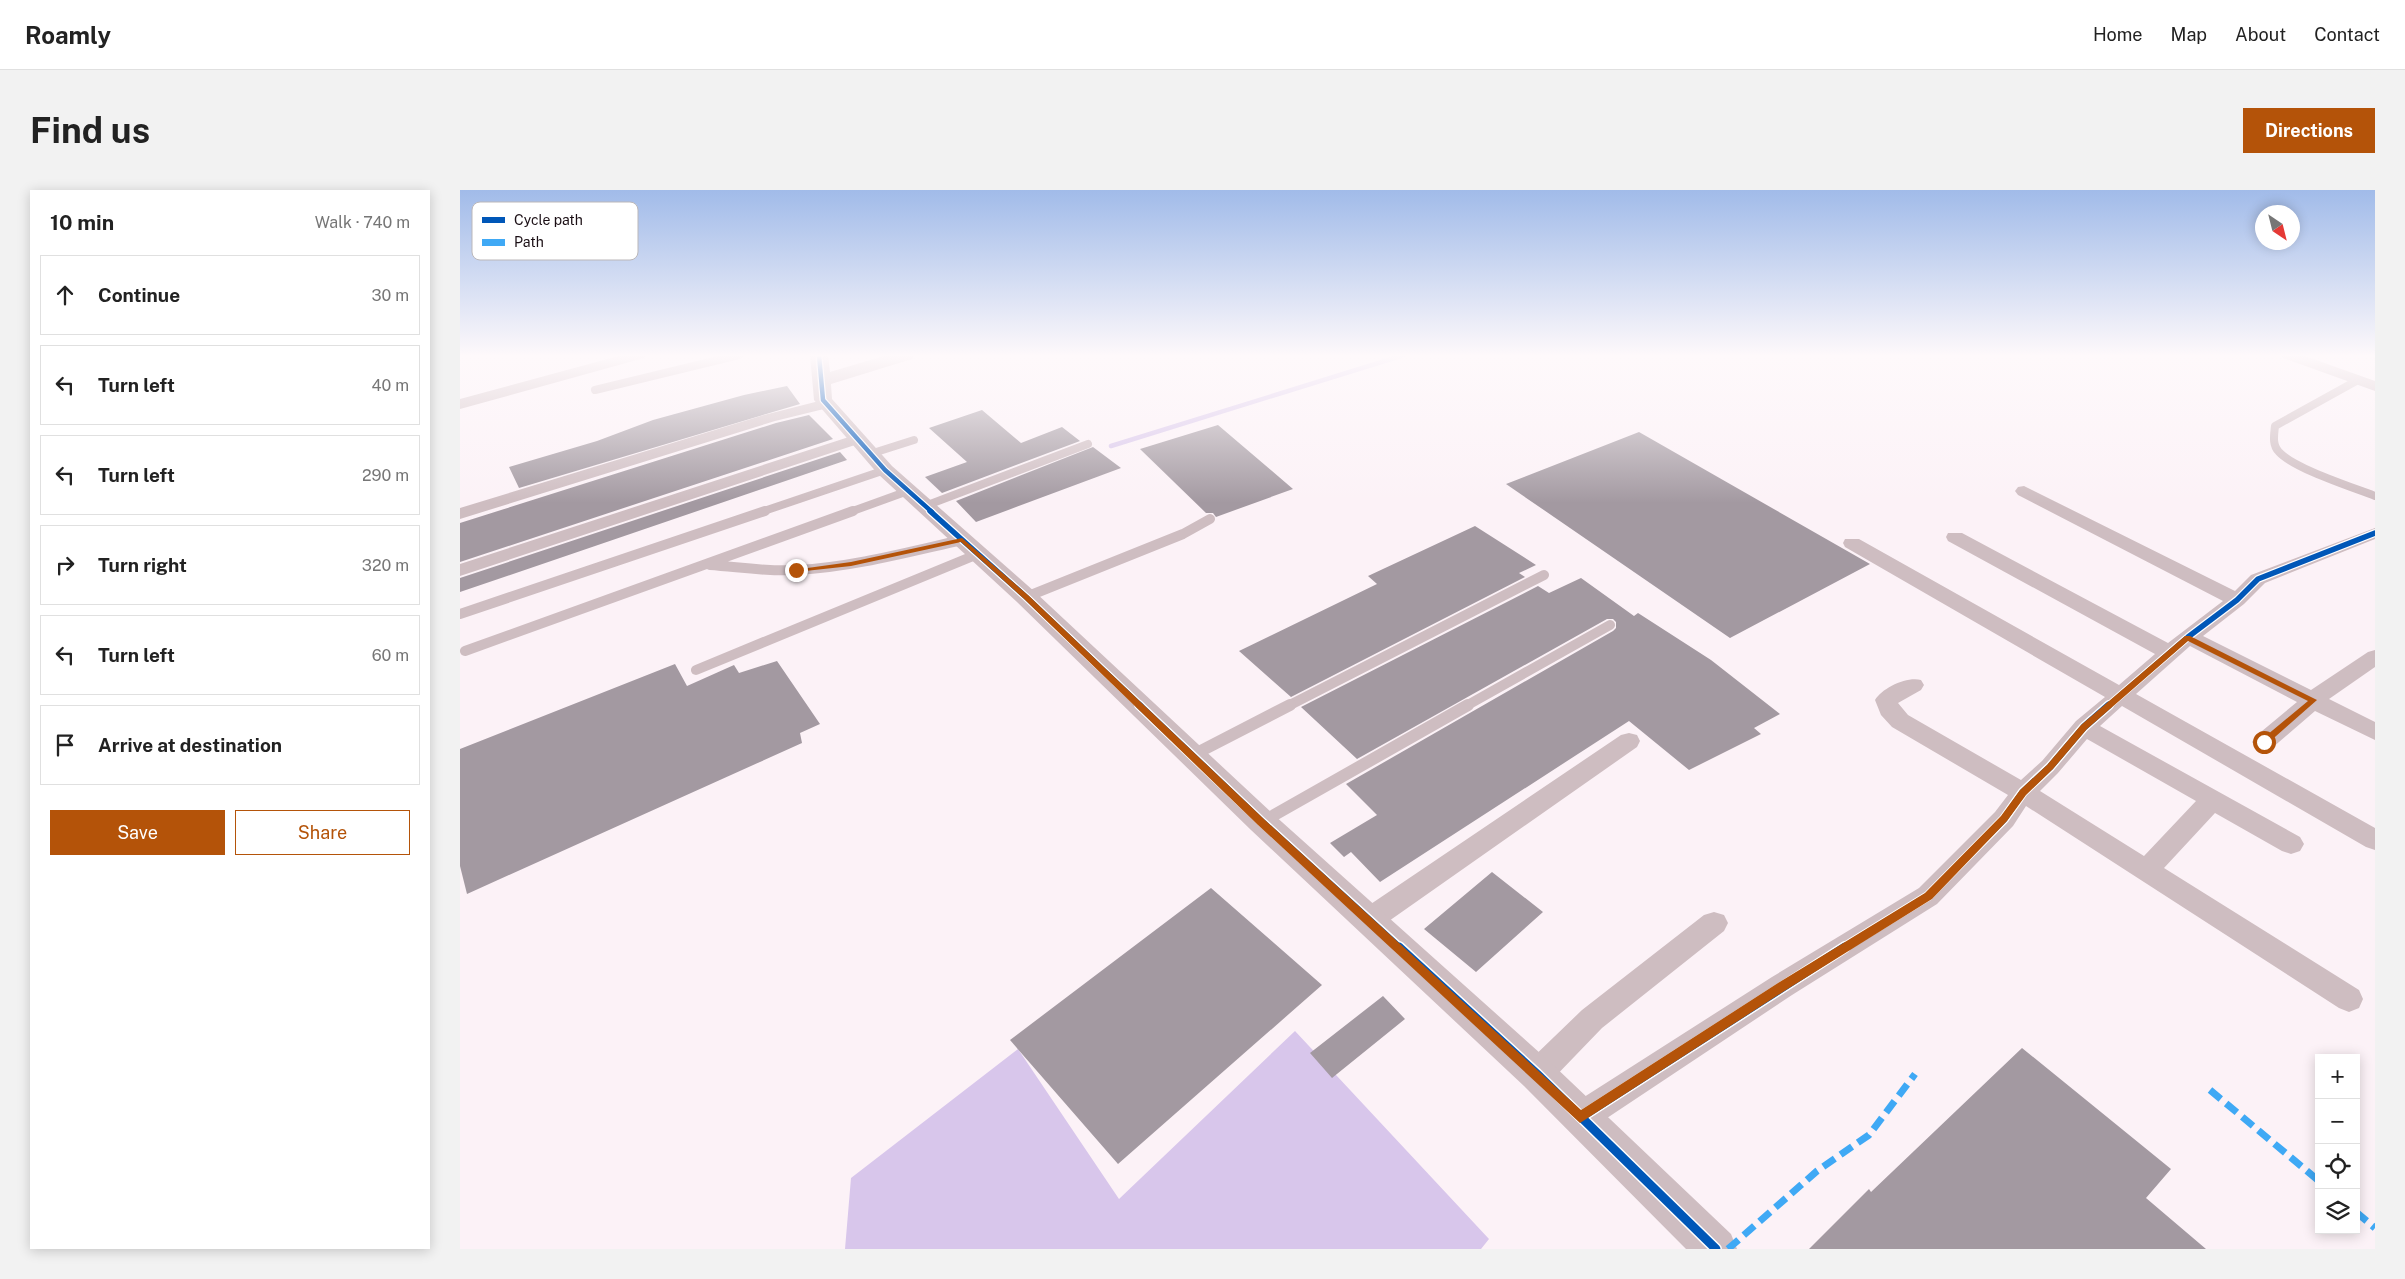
<!DOCTYPE html>
<html lang="en">
<head>
<meta charset="utf-8">
<style>
  :root { --surface:#fff; --page:#f2f2f2; --text:#222; --muted:#767676; --line:#e0e0e0; --accent:#b45309 }
  body { margin:0; font-family:"Public Sans",sans-serif; background:var(--page); color:var(--text) }
  .controls { position:absolute; right:15px; bottom:15px; display:grid; overflow:hidden; border-radius:0px; box-shadow:0 2px 12px #0003 }
  .controls button { width:45px; height:45px; display:grid; place-items:center; padding:0; border:0; border-bottom:1px solid var(--line); background:var(--surface); color:var(--text); font:25px sans-serif }
  .compass { position:absolute; left:1795px; top:15px; width:45px; height:45px; border-radius:50%; background:var(--surface); box-shadow:0 2px 12px #0003; rotate:145deg }
  .stop { position:absolute; width:15px; height:15px; margin:-11px; border:4px solid #b45309; border-radius:50%; background:#fff }
  .stop.end { background:#b45309; border-color:#fff; box-shadow:0 1px 5px #0008 }
  .list { margin:0; padding:0; list-style:none }
  h2 { display:flex; justify-content:space-between; align-items:center; height:65px; margin:0; padding:0 20px; font-size:21px }
  h2 small { font-size:16px; font-weight:400; color:var(--muted) }
  .list li { display:grid; grid-template-columns:32px 1fr auto; gap:15px; align-items:center; box-sizing:border-box; height:80px; margin:0 10px 10px; padding:0 10px; border:1px solid var(--line); border-radius:0px }
  .list b { display:block; font-size:19px; white-space:nowrap }
  .list em { font-size:16px; font-style:normal; color:var(--muted) }
  .actions { display:flex; gap:10px; padding:15px 20px }
  .actions a { flex:1; padding:11px 0; border:1px solid var(--accent); border-radius:0px; text-align:center; font-size:18px; color:var(--accent) }
  .actions .main { background:var(--accent); color:#fff }
  .icon { flex:none; width:28px; height:28px; fill:none; stroke:currentColor; stroke-width:2; stroke-linecap:round; stroke-linejoin:round }
  .map { position:relative; flex:none; width:1915px; height:1059px; overflow:hidden; border-radius:0px }
  header { display:flex; align-items:center; gap:30px; box-sizing:border-box; height:70px; padding:0 25px; background:var(--surface); border-bottom:1px solid var(--line) }
  header strong { font-size:24px }
  nav { display:flex; gap:28px; margin-inline-start:auto; font-size:18px }
  .intro { display:flex; align-items:center; justify-content:space-between; box-sizing:border-box; height:120px; padding:0 30px }
  h1 { margin:0; font-size:35px }
  .button { padding:12px 22px; border-radius:0px; background:var(--accent); color:#fff; font-size:18px; font-weight:700 }
  main { display:flex; gap:30px; padding:0 30px }
  aside { flex:1; background:var(--surface); border-radius:0px; box-shadow:0 2px 12px #0003 }
  .map>svg:first-child { display:block }
</style>
</head>
<body>
<header>
<strong>Roamly</strong>
<nav><a>Home</a><a>Map</a><a>About</a><a>Contact</a></nav>
</header>
<div class="intro"><h1>Find us</h1><a class="button">Directions</a></div>
<main>
<aside>
<h2>10 min<small>Walk · 740 m</small></h2>
<ul class="list">
<li><svg class="icon" aria-label="ahead" viewBox="0 0 24 24"><path d="M12 20V5M6 11l6-6 6 6"/></svg><div><b>Continue</b></div><em>30 m</em></li>
<li><svg class="icon" aria-label="left" viewBox="0 0 24 24"><path d="M17 20v-9H6M10 6l-5 5 5 5"/></svg><div><b>Turn left</b></div><em>40 m</em></li>
<li><svg class="icon" aria-label="left" viewBox="0 0 24 24"><path d="M17 20v-9H6M10 6l-5 5 5 5"/></svg><div><b>Turn left</b></div><em>290 m</em></li>
<li><svg class="icon" aria-label="right" viewBox="0 0 24 24"><path d="M7 20v-9h11M14 6l5 5-5 5"/></svg><div><b>Turn right</b></div><em>320 m</em></li>
<li><svg class="icon" aria-label="left" viewBox="0 0 24 24"><path d="M17 20v-9H6M10 6l-5 5 5 5"/></svg><div><b>Turn left</b></div><em>60 m</em></li>
<li><svg class="icon" aria-label="arrive" viewBox="0 0 24 24"><path d="M6 21V4h12l-3 4 3 4H6"/></svg><div><b>Arrive at destination</b></div></li>
</ul>
<div class="actions"><a class="main">Save</a><a>Share</a></div>
</aside>
<div class="map">
<svg width="1915" height="1059" viewBox="0 0 1915 1059">
  <rect width="100%" height="100%" fill="#fcf2f7"/>
  <path fill="#d8c6eb" d="M 835,841 L 1029,1049 L 1021,1059 L 385,1059 L 391,988 L 558,859 L 659,1009 Z"/>
  <g fill="none" stroke-linecap="round" stroke-linejoin="round">
    <path stroke="#d8c6eb" stroke-width="4.5" d="M 651,256 L 944,165"/>
  </g>
  <path fill="#a399a1" d="M 327,196 L 340,214 L 59,298 L 49,277 L 137,251 L 193,230 L 284,205 Z
    M 522,220 L 561,253 L 602,237 L 620,251 L 482,303 L 465,287 L 507,272 L 469,238 Z
    M 349,225 L 373,249 L 0,372 L 0,333 L 316,233 Z
    M 758,235 L 833,299 L 756,327 L 753,323 L 746,323 L 680,259 Z
    M 1179,242 L 1410,374 L 1270,448 L 1046,294 Z
    M 633,257 L 661,278 L 516,332 L 496,311 Z
    M 380,262 L 387,270 L 0,402 L 0,388 Z
    M 1015,336 L 1076,375 L 1059,383 L 1065,387 L 831,507 L 779,461 L 917,394 L 908,386 Z
    M 1121,388 L 1174,426 L 1178,423 L 1251,470 L 1320,524 L 1294,538 L 1301,544 L 1229,580 L 1169,531 L 920,692 L 891,662 L 884,667 L 870,653 L 917,625 L 886,594 L 1153,441 L 1156,438 L 1156,432 L 1153,429 L 1147,429 L 897,569 L 841,517 L 1078,396 L 1089,403 Z
    M 317,471 L 360,534 L 340,543 L 342,553 L 7,704 L 0,676 L 0,559 L 215,474 L 227,496 L 274,475 L 279,483 Z
    M 1032,682 L 1083,722 L 1016,782 L 964,739 Z
    M 751,698 L 862,795 L 658,974 L 550,850 Z
    M 923,806 L 945,829 L 872,888 L 850,863 Z
    M 1562,858 L 1711,979 L 1686,1008 L 1746,1059 L 1349,1059 L 1409,999 L 1411,1002 Z"/>
  <g fill="none" stroke-linecap="round" stroke-linejoin="round">
    <path stroke="#cebdc1" stroke-width="8" d="M 1898,190 L 1815,236 C 1814,245 1812,255 1819,262 C 1835,279 1892,297 1915,306
      M 135,200 L 279,165
      M 410,264 L 454,250
      M 465,316 L 628,254
      M 301,322 L 425,280
      M 390,322 L 448,301"/>
    <path stroke="#cebdc1" stroke-width="10" d="M 250,375 C 279,377 308,382 337,380 C 393,377 448,362 502,350
      M 566,407 L 723,344 L 750,329
      M 0,424 L 305,321
      M 5,461 L 393,321
      M 236,480 L 518,364
      M 828,516 L 1084,385
      M 1006,516 L 1150,435"/>
    <path stroke="#cebdc1" stroke-width="12" d="M 733,565 L 830,515
      M 802,632 L 1008,515"/>
    <path fill="#cebdc1" fill-rule="evenodd" d="M 162,165 L 186,165 L 184,168 L 0,219 L 0,209 Z
      M 1821,165 L 1842,165 L 1915,191 L 1915,201 L 1823,168 Z
      M 367,209 L 372,211 L 375,214 L 372,217 L 315,231 L 0,329 L 0,318 L 304,225 Z
      M 398,244 L 404,246 L 406,249 L 404,252 L 0,386 L 0,374 Z
      M 1564,296 L 1775,401 L 1791,385 L 1915,338 L 1915,349 L 1805,393 L 1784,414 L 1743,446 L 1851,500 L 1908,462 L 1915,460 L 1915,477 L 1869,509 L 1915,532 L 1915,550 L 1855,521 L 1812,558 L 1804,560 L 1796,558 L 1792,552 L 1796,546 L 1837,512 L 1730,456 L 1676,504 L 1915,638 L 1915,660 L 1906,657 L 1662,516 L 1640,536 L 1840,647 L 1844,654 L 1840,661 L 1831,664 L 1822,661 L 1755,623 L 1704,678 L 1899,800 L 1903,809 L 1899,818 L 1889,822 L 1879,818 L 1566,616 L 1553,636 L 1477,714 L 1332,805 L 1132,938 L 1121,942 L 1110,938 L 1105,927 L 1110,916 L 1312,787 L 1459,698 L 1535,622 L 1548,605 L 1432,537 L 1421,525 L 1415,510 C 1422,498 1447,486 1461,490 L 1464,495 L 1461,500 L 1438,513 L 1448,525 L 1561,590 L 1582,571 L 1616,531 L 1645,507 L 1385,357 L 1383,353 L 1385,349 L 1399,349 L 1659,495 L 1695,464 L 1488,351 L 1486,347 L 1488,343 L 1502,343 L 1708,453 L 1763,411 L 1558,305 L 1555,301 L 1558,297 ZM 1627,549 L 1736,611 L 1684,666 L 1580,601 L 1598,583 Z
      M 1169,543 L 1177,545 L 1180,551 L 1177,557 L 919,738 L 909,741 L 899,738 L 895,730 L 899,722 L 1161,545 Z
      M 1254,722 L 1264,725 L 1268,733 L 1264,741 L 1142,838 L 1088,894 L 1077,898 L 1066,894 L 1062,884 L 1066,874 L 1122,820 L 1244,725 Z"/>
    <path fill="#cebdc1" fill-rule="evenodd" d="M 350,165 L 368,165 L 370,182 L 427,165 L 455,165 L 452,169 L 371,194 L 372,209 L 432,276 L 575,402 L 813,624 L 1090,872 L 1271,1044 L 1277,1059 L 1226,1059 L 1064,896 L 791,640 L 557,412 L 418,284 L 354,210 Z"/>
    <path stroke="#3fa9f5" stroke-width="7" stroke-dasharray="14 7" stroke-linecap="butt" d="M 1750,900 L 1859,991
      M 1896,1022 L 1915,1038
      M 1268,1059 L 1357,981 L 1409,945 L 1455,884"/>
    <defs>
      <path id="cycleway-far3" d="M 359,165 L 363,210 L 425,280 L 472,322"/>
      <path id="cycleway-far2" d="M 470,321 L 566,407 L 681,516
        M 1648,516 L 1728,447 L 1777,410 L 1798,389 L 1915,343"/>
      <path id="cycleway-far1" d="M 679,515 L 802,632 L 940,758
        M 1383,758 L 1468,706 L 1544,629 L 1563,602 L 1590,577 L 1624,537 L 1649,515"/>
      <path id="cycleway" d="M 939,757 L 1077,884 L 1256,1059
        M 1121,927 L 1385,757"/>
    </defs>
    <use href="#cycleway-far3" stroke="#fff" stroke-width="7"/>
    <use href="#cycleway-far2" stroke="#fff" stroke-width="8"/>
    <use href="#cycleway-far1" stroke="#fff" stroke-width="10"/>
    <use href="#cycleway" stroke="#fff" stroke-width="12"/>
    <use href="#cycleway-far3" stroke="#0057b8" stroke-width="4.5"/>
    <use href="#cycleway-far2" stroke="#0057b8" stroke-width="5.5"/>
    <use href="#cycleway-far1" stroke="#0057b8" stroke-width="7"/>
    <use href="#cycleway" stroke="#0057b8" stroke-width="9"/>
  </g>
  <linearGradient id="sky" x2="0" y2="1"><stop stop-color="#a1bbe9"/><stop offset="0.53" stop-color="#fef9fb"/><stop offset="1" stop-color="#fef9fb" stop-opacity="0"/></linearGradient>
  <rect width="1915" height="313" fill="url(#sky)"/>
  <path fill="#b45309" d="M 502,348 L 568,405 L 805,630 L 1121,920 L 1318,793 L 1465,703 L 1541,626 L 1560,600 L 1587,575 L 1621,535 L 1725,446 L 1730,446 L 1857,510 L 1807,554 L 1801,554 L 1801,550 L 1848,511 L 1728,451 L 1627,539 L 1593,579 L 1566,605 L 1547,631 L 1472,709 L 1326,800 L 1120,933 L 798,635 L 563,408 L 501,352 L 391,376 L 336,382 L 333,380 L 391,372 Z"/>
  <rect x="12" y="12" width="166" height="58" rx="8" fill="#fff" stroke="#bbb7b9" stroke-width="1"/>
  <rect x="22" y="27" width="23" height="6" fill="#0057b8"/>
  <rect x="22" y="49" width="23" height="7" fill="#3fa9f5"/>
  <g font-size="14" fill="#1b0f15">
    <text x="54" y="35">Cycle path</text>
    <text x="54" y="57">Path</text>
  </g>
</svg>
<div class="controls">
<button>+</button>
<button>−</button>
<button><svg class="icon" aria-label="locate" viewBox="0 0 24 24"><circle cx="12" cy="12" r="6"/><path d="M12 2v4M12 18v4M2 12h4M18 12h4"/></svg></button>
<button><svg class="icon" aria-label="layers" viewBox="0 0 24 24"><path d="M12 4l9 5-9 5-9-5zM3 14l9 5 9-5"/></svg></button>
</div>
<svg class="compass" viewBox="-18 -18 36 36"><path d="M0-13l5 13h-10z" fill="#e53935"/><path d="M0 13l5-13h-10z" fill="#767676"/></svg>
<div class="stop" style="left:1804px;top:552px"></div>
<div class="stop end" style="left:336px;top:380px"></div>
</div>
</main>
</body>
</html>
